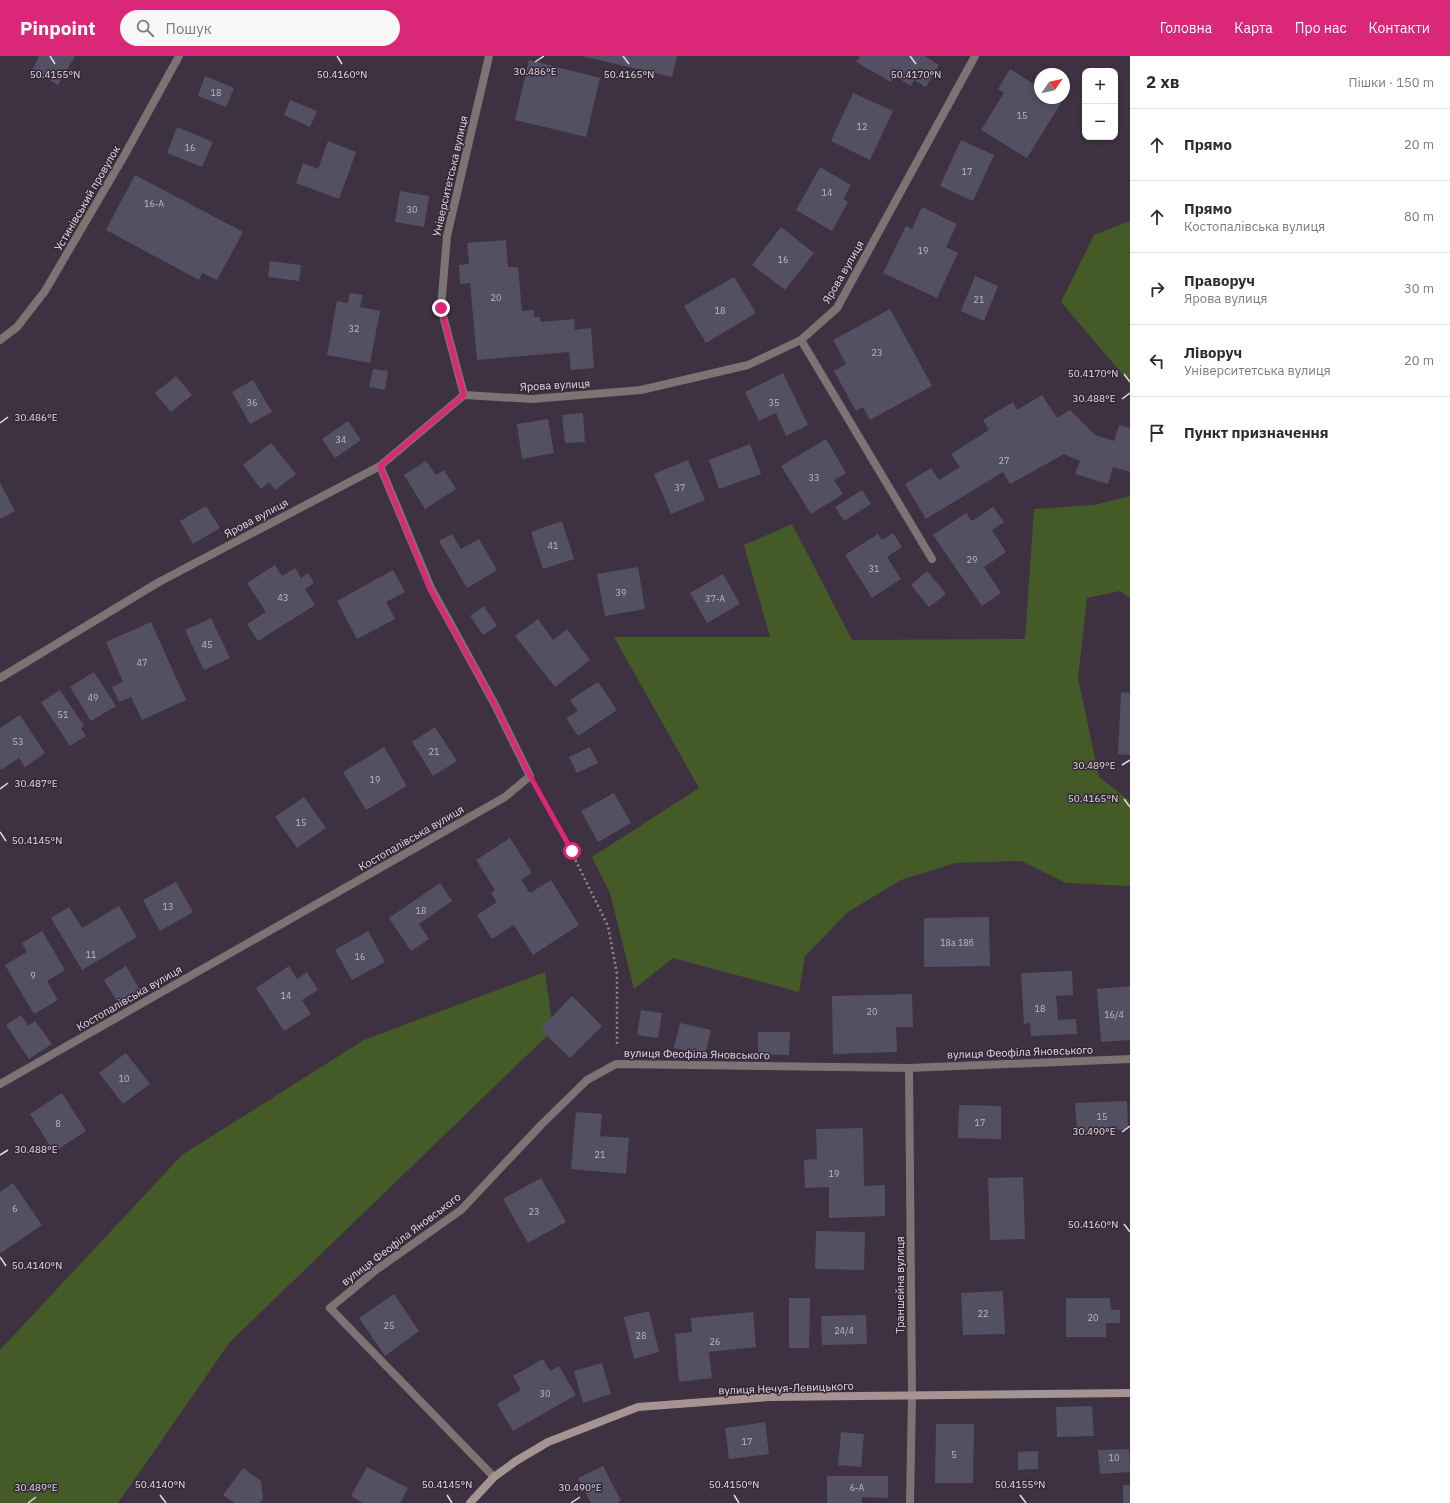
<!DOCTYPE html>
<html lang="uk">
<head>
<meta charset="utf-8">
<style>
  :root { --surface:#fff; --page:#f7f7f7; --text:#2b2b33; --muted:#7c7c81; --line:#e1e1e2; --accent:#db2777 }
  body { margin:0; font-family:"IBM Plex Sans",sans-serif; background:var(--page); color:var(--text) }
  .controls { position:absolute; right:12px; top:12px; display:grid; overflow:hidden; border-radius:8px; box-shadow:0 2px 6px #0003 }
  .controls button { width:36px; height:36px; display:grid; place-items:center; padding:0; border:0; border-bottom:1px solid var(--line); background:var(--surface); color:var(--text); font:20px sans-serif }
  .compass { position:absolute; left:1034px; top:12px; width:36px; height:36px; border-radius:50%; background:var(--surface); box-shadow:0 2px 6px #0003; rotate:56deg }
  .stop { position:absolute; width:12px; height:12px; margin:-9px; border:3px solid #db2777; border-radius:50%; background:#fff }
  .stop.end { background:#db2777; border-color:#fff; box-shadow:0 1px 4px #0008 }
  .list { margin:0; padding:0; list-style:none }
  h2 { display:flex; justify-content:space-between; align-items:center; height:52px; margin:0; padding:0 16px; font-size:17px }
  h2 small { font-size:13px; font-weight:400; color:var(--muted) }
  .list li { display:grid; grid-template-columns:26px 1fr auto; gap:12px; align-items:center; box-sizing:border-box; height:72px; padding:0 16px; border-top:1px solid var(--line) }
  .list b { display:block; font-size:15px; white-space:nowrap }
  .list p { margin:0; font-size:13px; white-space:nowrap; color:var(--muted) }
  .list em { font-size:13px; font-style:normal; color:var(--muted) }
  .icon { flex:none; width:22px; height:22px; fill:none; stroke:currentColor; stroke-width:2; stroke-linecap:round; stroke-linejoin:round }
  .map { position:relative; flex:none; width:1130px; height:1447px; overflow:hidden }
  header { display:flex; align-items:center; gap:24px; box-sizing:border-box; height:56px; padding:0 20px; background:var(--accent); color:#fff }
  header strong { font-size:19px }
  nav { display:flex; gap:22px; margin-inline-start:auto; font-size:14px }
  .search { width:280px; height:36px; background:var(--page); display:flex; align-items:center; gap:10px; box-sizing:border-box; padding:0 14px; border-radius:22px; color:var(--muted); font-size:15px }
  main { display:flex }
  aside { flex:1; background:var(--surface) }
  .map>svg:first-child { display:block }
</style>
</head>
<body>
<header>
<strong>Pinpoint</strong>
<div class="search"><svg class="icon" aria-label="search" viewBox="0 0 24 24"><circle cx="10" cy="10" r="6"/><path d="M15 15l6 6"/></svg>Пошук</div>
<nav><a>Головна</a><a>Карта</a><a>Про нас</a><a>Контакти</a></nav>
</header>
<main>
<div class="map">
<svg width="1130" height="1447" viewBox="0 0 1130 1447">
  <rect width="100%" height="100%" fill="#3e3141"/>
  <path fill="#445b28" d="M 1130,165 L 1130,327 L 1061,246 L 1094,179 Z
    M 1130,440 L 1130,542 L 1120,535 L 1087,542 L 1078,622 L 1099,721 L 1130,745 L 1130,830 L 1066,827 L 1021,805 L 955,807 L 901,824 L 848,856 L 805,900 L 799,936 L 673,902 L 634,933 L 610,837 L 592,801 L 699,732 L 614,581 L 770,581 L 744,489 L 792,468 L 852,584 L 1025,583 L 1034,453 L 1094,449 Z
    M 545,916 L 553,974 L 230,1286 L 118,1447 L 0,1447 L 0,1294 L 182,1099 L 364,984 Z"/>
  <path fill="#545064" d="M 37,0 L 75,0 L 58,29 L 32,14 L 39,1 Z
    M 581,0 L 677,0 L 672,21 Z
    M 860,0 L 925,0 L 939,9 L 926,31 L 914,24 L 911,30 L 895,20 L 891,26 L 856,6 Z
    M 529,4 L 600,22 L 586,81 L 515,64 Z
    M 1010,13 L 1040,32 L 1040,42 L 1056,42 L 1062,45 L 1027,102 L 981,74 L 1004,37 L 998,33 Z
    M 205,20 L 234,32 L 226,51 L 198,40 Z
    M 853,37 L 893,55 L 870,104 L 831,85 Z
    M 290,44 L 317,55 L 310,71 L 284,59 Z
    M 177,71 L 213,86 L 202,111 L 167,97 Z
    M 961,84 L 994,99 L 973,145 L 940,130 Z
    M 328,85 L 356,96 L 339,143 L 296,127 L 303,107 L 318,113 Z
    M 820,111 L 851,129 L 843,143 L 848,146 L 832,175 L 796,154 Z
    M 135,119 L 243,176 L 217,224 L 202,217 L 199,224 L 106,174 Z
    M 400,135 L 429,140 L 424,171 L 395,166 Z
    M 922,151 L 957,168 L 946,191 L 958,197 L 937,242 L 883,217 L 906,170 L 912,173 Z
    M 781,171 L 814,197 L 785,234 L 752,209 Z
    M 506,184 L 508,211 L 518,211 L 522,255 L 534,254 L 534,261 L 540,261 L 541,266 L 574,263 L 575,274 L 591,272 L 594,312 L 571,314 L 569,296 L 477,304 L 470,227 L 460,228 L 459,209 L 469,208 L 467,187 Z
    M 270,205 L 301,209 L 299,225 L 268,221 Z
    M 975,220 L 998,230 L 984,265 L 961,255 Z
    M 734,221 L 756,257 L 706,287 L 684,250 Z
    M 350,237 L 363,239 L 360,251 L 380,255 L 370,307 L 327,299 L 337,245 L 348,247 Z
    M 890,253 L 932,330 L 870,364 L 863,351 L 856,355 L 834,315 L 846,308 L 833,284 Z
    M 373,313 L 388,315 L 385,334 L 369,331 Z
    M 783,317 L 808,369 L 786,380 L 776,357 L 759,365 L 745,336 Z
    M 176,320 L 192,339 L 171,356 L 155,337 Z
    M 253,324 L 272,356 L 250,368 L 232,336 Z
    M 1042,339 L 1057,362 L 1070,354 L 1095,379 L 1114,385 L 1119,369 L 1130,372 L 1130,416 L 1113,411 L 1108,428 L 1075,418 L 1080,405 L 1064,398 L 1010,428 L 1003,416 L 926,463 L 905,428 L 931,412 L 939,424 L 960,411 L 951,398 L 989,374 L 983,364 L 1013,346 L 1017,354 Z
    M 583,357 L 585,386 L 565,387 L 562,359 Z
    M 548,363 L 554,397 L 522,403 L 517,368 Z
    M 348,365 L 361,384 L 335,402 L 322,383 Z
    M 826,383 L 846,417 L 834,424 L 843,438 L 811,458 L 781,410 Z
    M 271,387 L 296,418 L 275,434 L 269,426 L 261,433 L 243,409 Z
    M 750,388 L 761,418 L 719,433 L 709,404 Z
    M 688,404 L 705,444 L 671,458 L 654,418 Z
    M 426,405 L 436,419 L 444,414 L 456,433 L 425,453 L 404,419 Z
    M 0,427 L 15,455 L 0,463 Z
    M 862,434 L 871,448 L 844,465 L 835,451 Z
    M 206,450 L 220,472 L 193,488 L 180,465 Z
    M 993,451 L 1004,466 L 992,474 L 1006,496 L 984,511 L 1001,537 L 982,550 L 933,479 L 966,457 L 972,465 Z
    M 562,465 L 574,503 L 543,513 L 531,476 Z
    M 893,477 L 902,491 L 887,501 L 901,523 L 872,542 L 845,499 L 878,478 L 882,484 Z
    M 452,478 L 461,493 L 479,483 L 497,514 L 467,532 L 439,485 Z
    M 275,509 L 282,520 L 295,512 L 301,522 L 308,517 L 314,527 L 305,533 L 315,549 L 258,585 L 247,568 L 266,556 L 247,527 Z
    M 638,511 L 645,553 L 605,560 L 597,518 Z
    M 393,514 L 405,536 L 386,546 L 395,563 L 357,583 L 337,545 Z
    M 927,515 L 946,538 L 929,551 L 911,529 Z
    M 723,518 L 740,548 L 707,567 L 690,537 Z
    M 484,550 L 497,570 L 483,579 L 470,560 Z
    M 211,562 L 230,602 L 204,614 L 185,574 Z
    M 538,563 L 553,584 L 567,573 L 590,604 L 555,631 L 515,580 Z
    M 151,566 L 186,644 L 142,664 L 131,641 L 119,646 L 112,631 L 123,626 L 106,586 Z
    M 94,616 L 116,650 L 91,665 L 70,631 Z
    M 598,626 L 617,654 L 578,680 L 566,662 L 578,655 L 570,644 Z
    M 60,634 L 84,670 L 81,672 L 86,680 L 70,690 L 41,646 Z
    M 1121,636 L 1130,637 L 1130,699 L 1118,698 Z
    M 20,659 L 45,697 L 25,711 L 19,702 L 1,714 L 0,712 L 0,672 Z
    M 435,671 L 457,705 L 433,720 L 412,686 Z
    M 384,691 L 407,730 L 366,754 L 343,716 Z
    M 590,691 L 598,707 L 577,717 L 569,701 Z
    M 614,737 L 631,767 L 598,786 L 581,755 Z
    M 304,741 L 326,772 L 297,792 L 275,761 Z
    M 510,782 L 532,817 L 521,824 L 530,837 L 551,824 L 579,869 L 533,899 L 514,869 L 492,883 L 477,859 L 497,846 L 491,837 L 495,834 L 476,804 Z
    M 176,826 L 193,856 L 160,875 L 143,844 Z
    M 440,827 L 452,845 L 419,868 L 429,883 L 411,895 L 389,862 Z
    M 119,850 L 137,881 L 82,914 L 51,862 L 69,851 L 82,872 Z
    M 989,861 L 990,910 L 924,911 L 924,862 Z
    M 42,875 L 65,914 L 47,925 L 58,944 L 34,958 L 5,909 L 27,896 L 22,887 Z
    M 368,875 L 385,906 L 352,924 L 335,894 Z
    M 126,910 L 140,934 L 118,947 L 104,924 Z
    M 289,910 L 297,923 L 307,916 L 318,934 L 302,944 L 311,958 L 284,975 L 256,932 Z
    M 1072,915 L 1073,939 L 1056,940 L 1058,964 L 1076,963 L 1077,978 L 1031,980 L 1030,967 L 1024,968 L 1021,917 Z
    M 1130,930 L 1130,984 L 1101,986 L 1097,933 Z
    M 912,938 L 913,971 L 896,971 L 897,996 L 833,998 L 832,940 Z
    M 572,940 L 602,970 L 570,1002 L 540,973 Z
    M 641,954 L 662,957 L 658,982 L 637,979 Z
    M 21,959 L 28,970 L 35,965 L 52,988 L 29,1003 L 6,969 Z
    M 680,967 L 711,974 L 705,999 L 674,992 Z
    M 758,976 L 790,976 L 789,999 L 758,998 Z
    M 126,997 L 150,1028 L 123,1048 L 99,1017 Z
    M 62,1037 L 86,1075 L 54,1096 L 30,1058 Z
    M 1127,1045 L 1128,1073 L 1077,1076 L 1075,1047 Z
    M 959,1049 L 1001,1050 L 1001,1083 L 958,1082 Z
    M 576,1056 L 602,1058 L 600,1080 L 629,1082 L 626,1118 L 571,1113 Z
    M 863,1072 L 864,1130 L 885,1129 L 885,1160 L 829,1162 L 829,1131 L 805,1132 L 804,1104 L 817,1103 L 816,1073 Z
    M 1023,1121 L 1025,1183 L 990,1184 L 988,1122 Z
    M 541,1122 L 566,1166 L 528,1187 L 503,1143 Z
    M 13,1127 L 42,1169 L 1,1197 L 0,1195 L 0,1136 Z
    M 816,1175 L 865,1176 L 864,1214 L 815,1213 Z
    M 1003,1235 L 1005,1278 L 963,1279 L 961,1237 Z
    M 394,1238 L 419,1275 L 385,1300 L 359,1262 Z
    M 789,1242 L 810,1242 L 809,1292 L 789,1292 Z
    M 1066,1242 L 1110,1242 L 1111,1254 L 1120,1254 L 1120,1267 L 1106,1267 L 1106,1281 L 1066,1281 Z
    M 649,1255 L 659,1296 L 634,1303 L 624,1261 Z
    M 753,1256 L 756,1291 L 709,1296 L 712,1322 L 679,1326 L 675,1278 L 692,1276 L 691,1262 Z
    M 866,1259 L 867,1288 L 822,1289 L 821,1260 Z
    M 543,1303 L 550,1315 L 559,1310 L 576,1339 L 513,1375 L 497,1348 L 521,1334 L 513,1320 Z
    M 602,1307 L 611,1338 L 583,1347 L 574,1315 Z
    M 1092,1350 L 1094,1380 L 1057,1381 L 1056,1351 Z
    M 765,1366 L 769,1398 L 729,1403 L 725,1372 Z
    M 936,1368 L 974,1368 L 973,1427 L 935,1427 Z
    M 841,1376 L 864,1378 L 861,1411 L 838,1409 Z
    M 1129,1393 L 1130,1416 L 1100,1418 L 1098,1394 Z
    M 1038,1395 L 1038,1413 L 1018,1414 L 1018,1396 Z
    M 603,1410 L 621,1445 L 616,1447 L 591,1447 L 578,1422 Z
    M 367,1411 L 408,1432 L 400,1447 L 363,1447 L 351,1440 Z
    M 243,1412 L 261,1425 L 263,1442 L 260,1447 L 235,1447 L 223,1439 Z
    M 827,1420 L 888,1420 L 888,1442 L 862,1441 L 862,1447 L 827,1447 Z
    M 1123,1429 L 1130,1429 L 1130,1447 L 1123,1447 Z"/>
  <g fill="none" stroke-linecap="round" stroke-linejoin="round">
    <path stroke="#928794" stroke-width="2.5" stroke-dasharray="2 3" stroke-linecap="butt" d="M 540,738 L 571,795 L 608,870 L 617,918 L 617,989"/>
    <path stroke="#7e7372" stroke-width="8" d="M 801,284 L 932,503
      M 330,1252 L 494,1421"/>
    <path stroke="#7e7372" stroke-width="8" d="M 0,284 L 17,271 L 45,235 L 124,100 L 179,0
      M 464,339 L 441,252 L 447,180 L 489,0
      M 0,622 L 159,526 L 380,410 L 464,339 L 532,343 L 641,334 L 748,309 L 801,284 L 837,252 L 975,0
      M 909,1012 L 912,1339 L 910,1447
      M 0,1028 L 505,741 L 530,720 L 494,647 L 431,532 L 380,410
      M 330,1252 L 376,1214 L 461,1154 L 541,1069 L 587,1024 L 616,1008 L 909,1012 L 1130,1003"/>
    <path stroke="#a69493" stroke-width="8" d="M 470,1447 L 494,1421 L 516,1405 L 548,1386 L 638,1351 L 770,1341 L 1130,1337"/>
  </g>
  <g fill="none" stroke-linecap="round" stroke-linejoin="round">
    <path stroke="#db2777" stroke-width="5" d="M 441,252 L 464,339 L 380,410 L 430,532 L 494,647 L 530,720 L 572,795"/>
  </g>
  <path fill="none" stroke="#e3dbe5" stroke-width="1.5" d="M 50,0 L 55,8M 337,0 L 342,8M 623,0 L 629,8M 910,0 L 916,8M 535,6 L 544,0M 1124,318 L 1130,326M 1122,343 L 1130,337M 0,367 L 8,361M 1122,709 L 1130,704M 0,733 L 8,727M 1124,743 L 1130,751M 0,776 L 6,785M 1122,1076 L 1130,1070M 0,1099 L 8,1094M 1124,1168 L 1130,1176M 0,1201 L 6,1210M 160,1439 L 166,1447M 447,1439 L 452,1447M 734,1439 L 739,1447M 1020,1439 L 1026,1447M 28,1447 L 36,1441M 571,1447 L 580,1441"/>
  <g text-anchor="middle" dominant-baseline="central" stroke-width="3" stroke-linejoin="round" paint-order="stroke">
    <g font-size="9" fill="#bfb8c5">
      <text x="216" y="36">18</text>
      <text x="1022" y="59">15</text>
      <text x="862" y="70">12</text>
      <text x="190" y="91">16</text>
      <text x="967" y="115">17</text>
      <text x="827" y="136">14</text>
      <text x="154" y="147">16-А</text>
      <text x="412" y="153">30</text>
      <text x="923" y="194">19</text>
      <text x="783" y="203">16</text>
      <text x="496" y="241">20</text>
      <text x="979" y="243">21</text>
      <text x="720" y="254">18</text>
      <text x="354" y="272">32</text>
      <text x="877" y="296">23</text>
      <text x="252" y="346">36</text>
      <text x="774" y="346">35</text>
      <text x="341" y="383">34</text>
      <text x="1004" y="404">27</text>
      <text x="814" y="421">33</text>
      <text x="680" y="431">37</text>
      <text x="553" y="489">41</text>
      <text x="972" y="503">29</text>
      <text x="874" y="512">31</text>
      <text x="621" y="536">39</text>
      <text x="283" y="541">43</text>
      <text x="715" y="542">37-А</text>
      <text x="207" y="588">45</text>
      <text x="142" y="606">47</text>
      <text x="93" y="641">49</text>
      <text x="63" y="658">51</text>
      <text x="18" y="685">53</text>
      <text x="434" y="695">21</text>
      <text x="375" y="723">19</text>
      <text x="301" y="766">15</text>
      <text x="168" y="850">13</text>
      <text x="421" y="854">18</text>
      <text x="957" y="886">18а 18б</text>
      <text x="91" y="898">11</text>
      <text x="360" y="900">16</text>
      <text x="33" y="919">9</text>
      <text x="286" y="939">14</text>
      <text x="1040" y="952">18</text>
      <text x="872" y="955">20</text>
      <text x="1114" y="958">16/4</text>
      <text x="124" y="1022">10</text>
      <text x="1102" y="1060">15</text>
      <text x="980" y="1066">17</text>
      <text x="58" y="1067">8</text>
      <text x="600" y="1098">21</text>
      <text x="834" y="1117">19</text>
      <text x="15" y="1152">6</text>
      <text x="534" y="1155">23</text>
      <text x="983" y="1257">22</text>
      <text x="1093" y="1261">20</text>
      <text x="389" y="1269">25</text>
      <text x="844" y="1274">24/4</text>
      <text x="641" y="1279">28</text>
      <text x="715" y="1285">26</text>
      <text x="545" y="1337">30</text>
      <text x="747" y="1385">17</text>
      <text x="954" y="1398">5</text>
      <text x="1114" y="1401">10</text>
      <text x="857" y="1431">6-А</text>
    </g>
    <g font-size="11" fill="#e3dbe5" stroke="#342736">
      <text transform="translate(450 120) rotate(-77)">Університетська вулиця</text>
      <text transform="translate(87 142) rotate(-60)">Устинівський провулок</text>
      <text transform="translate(843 216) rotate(-60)">Ярова вулиця</text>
      <text transform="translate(555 329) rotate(-3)">Ярова вулиця</text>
      <text transform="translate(256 462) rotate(-28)">Ярова вулиця</text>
      <text transform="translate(411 782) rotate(-30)">Костопалівська вулиця</text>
      <text transform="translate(129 942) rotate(-30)">Костопалівська вулиця</text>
      <text transform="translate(1020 996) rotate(-2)">вулиця Феофіла Яновського</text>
      <text transform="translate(697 998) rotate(1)">вулиця Феофіла Яновського</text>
      <text transform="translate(401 1183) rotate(-37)">вулиця Феофіла Яновського</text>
      <text transform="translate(900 1229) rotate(-90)">Траншейна вулиця</text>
      <text transform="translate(786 1332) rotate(-2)">вулиця Нечуя-Левицького</text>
    </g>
  </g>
  <g font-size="10" text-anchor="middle" fill="#e3dbe5" stroke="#342736" stroke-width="3" stroke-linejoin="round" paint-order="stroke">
    <text x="535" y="19">30.486°E</text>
    <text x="629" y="22">50.4165°N</text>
    <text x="916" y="22">50.4170°N</text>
    <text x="55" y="22">50.4155°N</text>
    <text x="342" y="22">50.4160°N</text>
    <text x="1093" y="321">50.4170°N</text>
    <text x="1094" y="346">30.488°E</text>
    <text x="36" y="365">30.486°E</text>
    <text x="1094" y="713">30.489°E</text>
    <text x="36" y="731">30.487°E</text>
    <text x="1093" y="746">50.4165°N</text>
    <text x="37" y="788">50.4145°N</text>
    <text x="1094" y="1079">30.490°E</text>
    <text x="36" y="1097">30.488°E</text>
    <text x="1093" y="1172">50.4160°N</text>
    <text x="37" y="1213">50.4140°N</text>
    <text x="160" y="1432">50.4140°N</text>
    <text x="447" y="1432">50.4145°N</text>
    <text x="734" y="1432">50.4150°N</text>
    <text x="1020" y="1432">50.4155°N</text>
    <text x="36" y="1435">30.489°E</text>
    <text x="580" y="1435">30.490°E</text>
  </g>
</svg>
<div class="controls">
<button>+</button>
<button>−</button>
</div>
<svg class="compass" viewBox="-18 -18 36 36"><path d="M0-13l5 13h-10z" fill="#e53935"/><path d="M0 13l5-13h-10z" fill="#7c7c81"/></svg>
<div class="stop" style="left:572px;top:795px"></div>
<div class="stop end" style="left:441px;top:252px"></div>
</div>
<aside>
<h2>2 хв<small>Пішки · 150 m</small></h2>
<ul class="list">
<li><svg class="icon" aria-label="ahead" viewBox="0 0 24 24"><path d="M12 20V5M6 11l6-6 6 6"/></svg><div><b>Прямо</b></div><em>20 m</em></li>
<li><svg class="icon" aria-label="ahead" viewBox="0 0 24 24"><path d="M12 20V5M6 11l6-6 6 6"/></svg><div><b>Прямо</b><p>Костопалівська вулиця</p></div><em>80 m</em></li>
<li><svg class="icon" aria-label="right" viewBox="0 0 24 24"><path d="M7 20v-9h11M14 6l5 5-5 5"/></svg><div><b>Праворуч</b><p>Ярова вулиця</p></div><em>30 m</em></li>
<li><svg class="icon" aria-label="left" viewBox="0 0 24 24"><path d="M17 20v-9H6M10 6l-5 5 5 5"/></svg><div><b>Ліворуч</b><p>Університетська вулиця</p></div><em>20 m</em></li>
<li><svg class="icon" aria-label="arrive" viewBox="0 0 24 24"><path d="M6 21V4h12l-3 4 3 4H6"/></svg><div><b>Пункт призначення</b></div></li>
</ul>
</aside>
</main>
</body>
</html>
